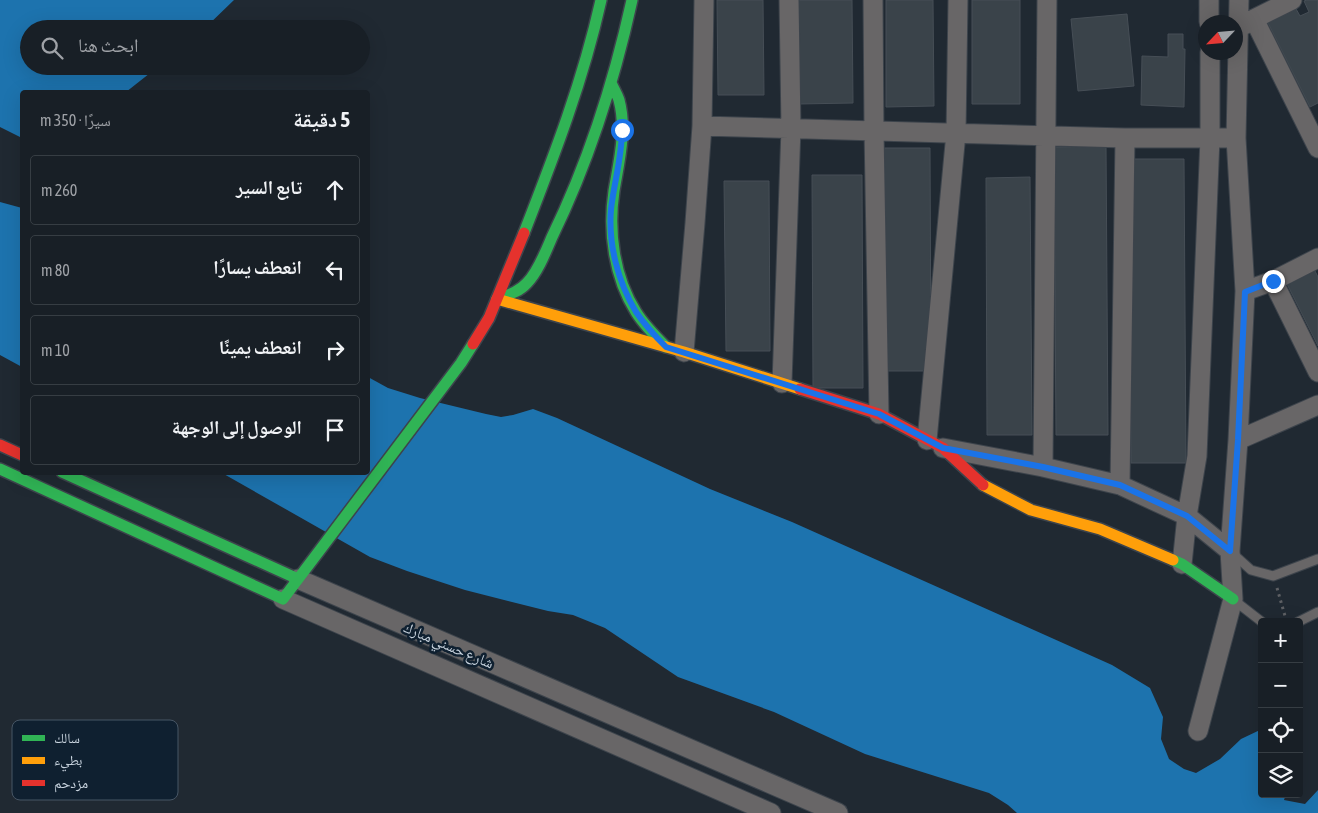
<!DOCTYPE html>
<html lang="ar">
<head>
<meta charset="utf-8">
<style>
  :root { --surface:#181f26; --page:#252c32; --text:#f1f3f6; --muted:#9fa2a7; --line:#363d43 }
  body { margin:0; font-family:"Asap Condensed","Noto Naskh Arabic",sans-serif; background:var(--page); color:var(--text); direction:rtl }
  .controls { position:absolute; right:15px; bottom:15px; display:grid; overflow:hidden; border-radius:5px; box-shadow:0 5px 20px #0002 }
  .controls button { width:45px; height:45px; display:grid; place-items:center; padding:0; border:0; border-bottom:1px solid var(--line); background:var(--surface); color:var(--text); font:25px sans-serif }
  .compass { position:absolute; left:1198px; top:15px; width:45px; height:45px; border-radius:50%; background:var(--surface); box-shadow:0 5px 20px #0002; rotate:244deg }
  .stop { position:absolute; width:15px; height:15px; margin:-11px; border:4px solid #1a73e8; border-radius:50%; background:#fff }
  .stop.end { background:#1a73e8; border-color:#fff; box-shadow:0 1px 5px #0008 }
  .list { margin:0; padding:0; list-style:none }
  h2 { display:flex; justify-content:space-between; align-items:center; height:65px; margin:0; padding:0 20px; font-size:21px }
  h2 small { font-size:16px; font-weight:400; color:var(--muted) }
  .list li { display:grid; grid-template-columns:32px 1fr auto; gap:15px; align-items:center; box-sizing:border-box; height:70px; margin:0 10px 10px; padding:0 10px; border:1px solid var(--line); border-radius:5px }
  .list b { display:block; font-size:19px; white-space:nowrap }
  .list em { font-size:16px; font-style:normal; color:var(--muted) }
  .icon { flex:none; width:28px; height:28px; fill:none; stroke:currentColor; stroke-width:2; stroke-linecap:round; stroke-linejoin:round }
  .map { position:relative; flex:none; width:1318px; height:813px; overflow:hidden; direction:ltr }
  .search { position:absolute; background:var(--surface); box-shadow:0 5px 20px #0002; left:20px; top:20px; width:350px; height:55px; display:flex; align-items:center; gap:12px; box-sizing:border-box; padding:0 18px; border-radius:28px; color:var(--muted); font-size:19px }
  .panel { position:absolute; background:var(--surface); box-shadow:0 5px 20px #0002; left:20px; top:90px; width:350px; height:385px; border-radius:5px; direction:rtl }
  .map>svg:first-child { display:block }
</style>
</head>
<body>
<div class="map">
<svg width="1318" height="813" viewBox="0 0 1318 813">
  <rect width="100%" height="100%" fill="#202932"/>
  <path fill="#1d73ae" d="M 0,0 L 234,0 L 204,29 L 29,29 L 29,66 L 159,66 L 126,92 L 22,92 L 22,138 L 0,127 Z
    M 0,202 L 22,208 L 22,367 L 0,355 Z
    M 368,377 L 388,388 L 420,398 L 486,414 L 501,417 L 513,415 L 533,409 L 557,418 L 710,489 L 792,522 L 1112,665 L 1150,688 L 1163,717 L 1161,739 L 1169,759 L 1184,769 L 1196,773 L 1220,759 L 1241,739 L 1262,729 L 1262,794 L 1286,794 L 1284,800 L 1305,804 L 1318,790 L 1318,813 L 1017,813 L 1008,805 L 989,793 L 865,754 L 774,712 L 678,677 L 605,628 L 573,615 L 548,611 L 465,590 L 407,571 L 370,557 L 222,473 L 368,472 Z"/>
  <path fill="#3a434a" stroke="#464e56" d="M 717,0 L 763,0 L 764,95 L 718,95 Z
    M 797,0 L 852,0 L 853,103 L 798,104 Z
    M 886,0 L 933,0 L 934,106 L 886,107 Z
    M 972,0 L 1020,0 L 1020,104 L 972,104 Z
    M 1307,0 L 1318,0 L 1318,103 L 1310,107 L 1267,21 L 1295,7 L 1300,16 L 1309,12 L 1304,1 Z
    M 1127,14 L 1134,86 L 1078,91 L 1071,19 Z
    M 1168,34 L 1183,34 L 1183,49 L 1185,49 L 1184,107 L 1141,105 L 1142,56 L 1168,57 Z
    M 1106,146 L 1108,435 L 1056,435 L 1054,147 Z
    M 882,148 L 930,148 L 931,371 L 883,371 Z
    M 1129,159 L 1184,159 L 1186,463 L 1131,463 Z
    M 812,175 L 862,175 L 863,388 L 813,388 Z
    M 1030,177 L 1032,435 L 987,435 L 986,178 Z
    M 724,181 L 769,181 L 770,351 L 726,351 Z
    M 1314,269 L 1318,277 L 1318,346 L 1286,282 Z"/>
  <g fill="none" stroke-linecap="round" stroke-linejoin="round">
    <defs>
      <path id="lane" d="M 1231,552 L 1251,570 L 1273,576 L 1318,559
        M 1235,601 L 1262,622
        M 1298,622 L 1318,612"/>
      <path id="street" d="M 873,0 L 874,131 L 879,414
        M 1209,0 L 1209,22
        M 1254,19 L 1318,148
        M 1244,25 L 1254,19 L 1292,0
        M 702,126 L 1125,138 L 1236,138
        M 1273,281 L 1318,372
        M 1245,291 L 1273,281 L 1318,258
        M 684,352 L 695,223 L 702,126 L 704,0
        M 782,383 L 791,128 L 789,0
        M 927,440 L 956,133 L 958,0
        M 1238,440 L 1318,405
        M 943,448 L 1043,467 L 1120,485 L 1187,516 L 1230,551
        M 1043,467 L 1047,0
        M 1120,485 L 1125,138
        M 1182,564 L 1187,516 L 1197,456 L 1210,138 L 1210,52
        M 298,579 L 838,813
        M 283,599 L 771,813
        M 1198,731 L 1233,599 L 1230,551 L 1238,440 L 1245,291 L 1236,138 L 1239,0"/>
      <path id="fast" d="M 611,83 C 614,89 617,94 619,100 C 627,130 619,161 614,191 C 608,232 614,277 636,312 C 644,325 655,336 666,347
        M 524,233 C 554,156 583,81 601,0
        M 497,299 C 508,295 519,292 527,283 C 538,272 546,251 552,237 C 589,161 614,82 632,0
        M 0,469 L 283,599 L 461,363 L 473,344
        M 62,472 L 298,579
        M 1173,560 L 1182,564 L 1233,599"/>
      <path id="slow" d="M 497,299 L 684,352 L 800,389
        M 983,485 L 1031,510 L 1100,529 L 1173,560"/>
      <path id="jam" d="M 473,344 L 489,318 L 524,233
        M 800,389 L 879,414 L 943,448 L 983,485
        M 0,445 L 22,455"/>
    </defs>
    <use href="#lane" stroke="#3d444c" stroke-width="11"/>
    <use href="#street" stroke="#3d444c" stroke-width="21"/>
    <use href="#fast" stroke="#3d444c" stroke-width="14"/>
    <use href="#slow" stroke="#3d444c" stroke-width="14"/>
    <use href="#jam" stroke="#3d444c" stroke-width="14"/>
    <path stroke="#5e6064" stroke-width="3" stroke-dasharray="2.5 4" stroke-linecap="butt" d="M 1277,588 L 1285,616"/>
    <use href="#lane" stroke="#686667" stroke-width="9"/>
    <use href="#street" stroke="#686667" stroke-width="19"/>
    <use href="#fast" stroke="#30b455" stroke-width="11"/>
    <use href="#slow" stroke="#ff9f0a" stroke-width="11"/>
    <use href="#jam" stroke="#e5322d" stroke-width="11"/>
  </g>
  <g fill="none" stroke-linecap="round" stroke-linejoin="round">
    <path stroke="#1a73e8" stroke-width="6" d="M 622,130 C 622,157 614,183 611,209 C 608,244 618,282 636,312 C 645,325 655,336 666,347 L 879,414 L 943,448 L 1043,467 L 1120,485 L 1187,516 L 1230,551 L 1238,440 L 1245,292 L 1273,281"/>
  </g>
  <g text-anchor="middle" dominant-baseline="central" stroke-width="5" stroke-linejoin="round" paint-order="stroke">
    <g font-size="15" fill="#c9d4df" stroke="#0f2030">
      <text transform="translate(449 645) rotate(23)">شارع حسني مبارك</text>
    </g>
  </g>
  <rect x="12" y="720" width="166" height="80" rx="8" fill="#0f2030" stroke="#475665" stroke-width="1"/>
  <rect x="22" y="735" width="23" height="6" fill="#30b455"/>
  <rect x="22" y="757" width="23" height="7" fill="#ff9f0a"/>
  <rect x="22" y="780" width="23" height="6" fill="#e5322d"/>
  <g font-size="14" fill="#c9d4df">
    <text x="54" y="743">سالك</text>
    <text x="54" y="765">بطيء</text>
    <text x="54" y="788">مزدحم</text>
  </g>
</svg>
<div class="controls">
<button>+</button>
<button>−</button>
<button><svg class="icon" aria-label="locate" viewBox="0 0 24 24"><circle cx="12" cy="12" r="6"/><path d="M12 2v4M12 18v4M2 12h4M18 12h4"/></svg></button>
<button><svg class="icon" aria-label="layers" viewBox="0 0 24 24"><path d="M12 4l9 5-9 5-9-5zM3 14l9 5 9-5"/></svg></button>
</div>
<svg class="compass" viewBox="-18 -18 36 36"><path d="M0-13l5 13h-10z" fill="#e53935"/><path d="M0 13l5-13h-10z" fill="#9fa2a7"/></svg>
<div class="stop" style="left:622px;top:130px"></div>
<div class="stop end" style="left:1273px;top:281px"></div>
<div class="search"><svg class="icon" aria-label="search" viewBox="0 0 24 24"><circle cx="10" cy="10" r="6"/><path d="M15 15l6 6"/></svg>ابحث هنا</div>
<section class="panel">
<h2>5 دقيقة<small>سيرًا · 350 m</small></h2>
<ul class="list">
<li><svg class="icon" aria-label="ahead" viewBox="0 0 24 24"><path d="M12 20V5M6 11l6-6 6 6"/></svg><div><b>تابع السير</b></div><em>260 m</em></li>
<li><svg class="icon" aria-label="left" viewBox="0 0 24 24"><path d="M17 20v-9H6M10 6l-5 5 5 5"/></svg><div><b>انعطف يسارًا</b></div><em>80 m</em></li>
<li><svg class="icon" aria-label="right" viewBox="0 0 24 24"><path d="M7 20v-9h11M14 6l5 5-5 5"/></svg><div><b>انعطف يمينًا</b></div><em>10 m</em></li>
<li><svg class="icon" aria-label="arrive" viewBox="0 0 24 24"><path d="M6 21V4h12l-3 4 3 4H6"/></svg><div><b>الوصول إلى الوجهة</b></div></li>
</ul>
</section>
</div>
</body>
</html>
